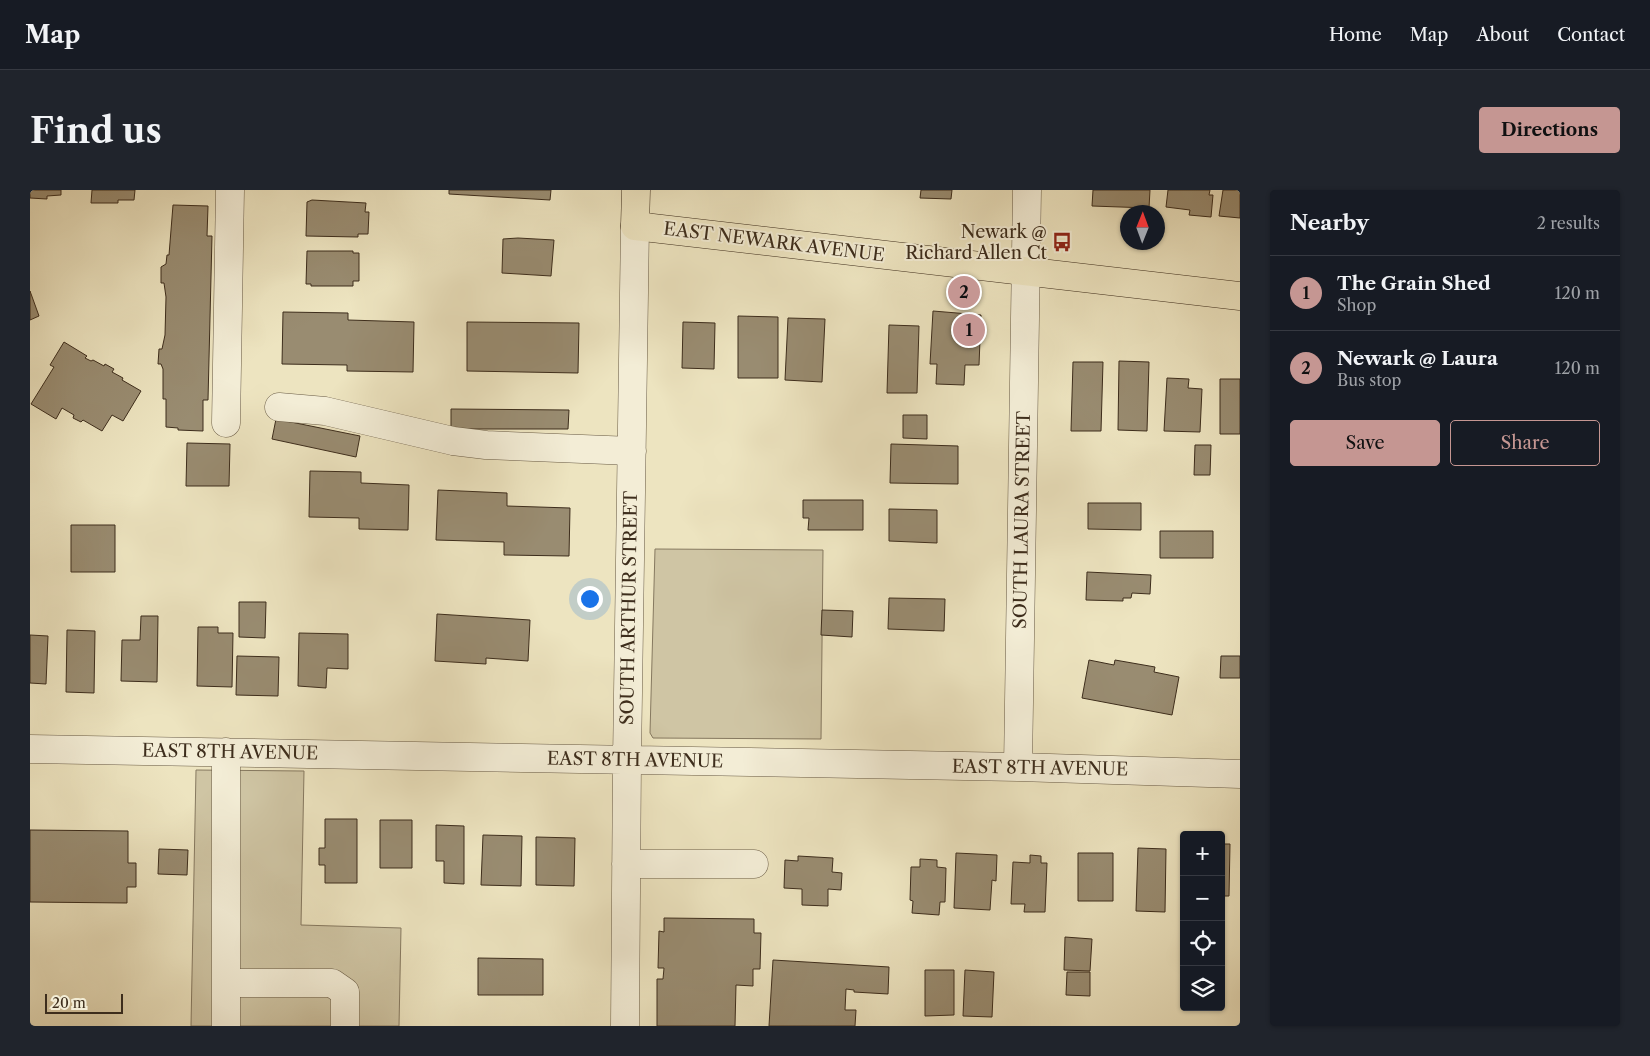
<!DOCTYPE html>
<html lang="en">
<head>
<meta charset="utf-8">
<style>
  :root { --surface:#171b24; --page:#20242c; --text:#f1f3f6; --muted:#9ea1a6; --line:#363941; --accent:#c59692 }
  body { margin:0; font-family:"Libre Caslon Text",serif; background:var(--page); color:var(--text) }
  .controls { position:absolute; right:15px; bottom:15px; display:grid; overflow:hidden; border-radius:5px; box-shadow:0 1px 4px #0004 }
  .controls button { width:45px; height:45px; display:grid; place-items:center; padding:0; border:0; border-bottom:1px solid var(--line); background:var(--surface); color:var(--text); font:25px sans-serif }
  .compass { position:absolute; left:1090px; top:15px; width:45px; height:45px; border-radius:50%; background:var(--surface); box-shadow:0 1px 4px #0004; rotate:1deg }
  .scale { position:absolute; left:15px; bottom:12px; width:78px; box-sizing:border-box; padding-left:5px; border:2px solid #3d2d1c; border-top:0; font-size:14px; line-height:18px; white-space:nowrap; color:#3d2d1c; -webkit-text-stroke:4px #f3edd6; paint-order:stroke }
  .you { position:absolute; left:559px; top:408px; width:18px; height:18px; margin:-12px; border:4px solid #fff; border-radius:50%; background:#1a73e8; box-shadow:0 0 0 8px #1a73e833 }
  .badge { display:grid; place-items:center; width:32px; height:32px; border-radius:50%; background:var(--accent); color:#111; font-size:16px; font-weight:700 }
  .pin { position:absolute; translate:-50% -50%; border:2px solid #fff; box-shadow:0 1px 5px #0006 }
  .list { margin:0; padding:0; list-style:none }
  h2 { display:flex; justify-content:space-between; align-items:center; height:65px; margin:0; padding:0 20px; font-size:21px }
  h2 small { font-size:16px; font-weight:400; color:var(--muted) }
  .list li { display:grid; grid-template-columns:32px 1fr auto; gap:15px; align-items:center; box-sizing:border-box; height:75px; padding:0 20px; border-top:1px solid var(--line) }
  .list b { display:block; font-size:19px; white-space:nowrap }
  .list p { margin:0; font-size:16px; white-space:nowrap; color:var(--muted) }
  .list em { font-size:16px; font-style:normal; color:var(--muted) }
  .actions { display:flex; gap:10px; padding:15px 20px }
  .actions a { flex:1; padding:11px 0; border:1px solid var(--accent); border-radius:5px; text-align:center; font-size:18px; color:var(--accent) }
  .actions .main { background:var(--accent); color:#111 }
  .icon { flex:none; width:28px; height:28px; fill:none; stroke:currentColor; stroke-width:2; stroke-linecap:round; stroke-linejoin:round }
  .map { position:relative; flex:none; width:1210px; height:836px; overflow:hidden; border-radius:5px }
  header { display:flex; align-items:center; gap:30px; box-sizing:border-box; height:70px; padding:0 25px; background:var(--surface); border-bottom:1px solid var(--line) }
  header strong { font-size:24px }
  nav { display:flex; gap:28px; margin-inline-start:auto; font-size:18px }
  .intro { display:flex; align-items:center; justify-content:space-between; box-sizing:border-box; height:120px; padding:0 30px }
  h1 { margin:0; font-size:35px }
  .button { padding:12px 22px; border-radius:5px; background:var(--accent); color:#111; font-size:18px; font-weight:700 }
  main { display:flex; gap:30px; padding:0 30px }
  aside { flex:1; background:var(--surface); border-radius:5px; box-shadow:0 1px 4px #0004 }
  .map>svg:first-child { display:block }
</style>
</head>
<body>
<header>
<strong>Map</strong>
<nav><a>Home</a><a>Map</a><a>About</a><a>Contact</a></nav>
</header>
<div class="intro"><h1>Find us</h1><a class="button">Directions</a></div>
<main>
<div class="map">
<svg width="1210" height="836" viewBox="0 0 1210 836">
  <rect width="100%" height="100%" fill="#ede4c0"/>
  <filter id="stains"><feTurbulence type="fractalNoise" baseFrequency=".004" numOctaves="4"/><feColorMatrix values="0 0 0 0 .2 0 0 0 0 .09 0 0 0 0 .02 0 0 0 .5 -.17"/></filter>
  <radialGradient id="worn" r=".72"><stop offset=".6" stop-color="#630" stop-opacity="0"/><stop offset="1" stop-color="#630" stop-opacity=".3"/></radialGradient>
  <path fill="#cfc5a4" stroke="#867960" d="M 625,359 L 793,360 L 791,549 L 623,548 L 620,543 Z
    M 166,580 L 274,581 L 271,735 L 371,738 L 369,836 L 161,836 Z"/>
  <path fill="#998c71" stroke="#3d2d1c" d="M 0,0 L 31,0 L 31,5 L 17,6 L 17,9 L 0,8 Z
    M 62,0 L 105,0 L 104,10 L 88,10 L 88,13 L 61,13 Z
    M 419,0 L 521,0 L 520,10 L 419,4 Z
    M 891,0 L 922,0 L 921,9 L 890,8 Z
    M 1063,0 L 1120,0 L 1119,18 L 1062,16 Z
    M 1138,0 L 1180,0 L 1179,5 L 1183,5 L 1181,27 L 1159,25 L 1160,20 L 1136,17 Z
    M 1193,0 L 1210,0 L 1210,28 L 1189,26 Z
    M 282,10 L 336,13 L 335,22 L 339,22 L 338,44 L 328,44 L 328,47 L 276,46 L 277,12 Z
    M 143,15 L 178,16 L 177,46 L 182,46 L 178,210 L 173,210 L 173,241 L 148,240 L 148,238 L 136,237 L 136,209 L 133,209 L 133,179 L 131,174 L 128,174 L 129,159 L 132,159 L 135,145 L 136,107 L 134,93 L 131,93 L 131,77 L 136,74 L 137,65 L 139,65 Z
    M 488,48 L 524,50 L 521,86 L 472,83 L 473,49 Z
    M 277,61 L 323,61 L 323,63 L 329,63 L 329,91 L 323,91 L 323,96 L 281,96 L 281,94 L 276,94 Z
    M 0,101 L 9,126 L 0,130 Z
    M 903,121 L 951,125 L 949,175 L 935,175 L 934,195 L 906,194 L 907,174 L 900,174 Z
    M 253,122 L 318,123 L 318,130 L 384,132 L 383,182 L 317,181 L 317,175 L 252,174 Z
    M 708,126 L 748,127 L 748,188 L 708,188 Z
    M 758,128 L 795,129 L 792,192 L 755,190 Z
    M 437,132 L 549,133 L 548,183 L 437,181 Z
    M 653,132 L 685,133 L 684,179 L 652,178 Z
    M 859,135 L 889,136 L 887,203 L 857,203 Z
    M 34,152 L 57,166 L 55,168 L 61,171 L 63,170 L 74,176 L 75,174 L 84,179 L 82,182 L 93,188 L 92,190 L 111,201 L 93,231 L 82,225 L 72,241 L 53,230 L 51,232 L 43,228 L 44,225 L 32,218 L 26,229 L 1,214 L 24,177 L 20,175 Z
    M 1089,171 L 1119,172 L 1117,241 L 1088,240 Z
    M 1043,172 L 1073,172 L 1071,241 L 1041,241 Z
    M 1137,188 L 1159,189 L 1158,198 L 1172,199 L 1170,242 L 1134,241 Z
    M 1190,189 L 1210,189 L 1210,244 L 1190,244 Z
    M 421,219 L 539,220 L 538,239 L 421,239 Z
    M 873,225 L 897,225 L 897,249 L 873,248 Z
    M 246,229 L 330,246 L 326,267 L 242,249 Z
    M 157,253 L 200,254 L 199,296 L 156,296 Z
    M 861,254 L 928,256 L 928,294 L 860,293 Z
    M 1165,255 L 1181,255 L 1180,285 L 1164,285 Z
    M 280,281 L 331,282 L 331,293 L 379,295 L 378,340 L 329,339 L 329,328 L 279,327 Z
    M 408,300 L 477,303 L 477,316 L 540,318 L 539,366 L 474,365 L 474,352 L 406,350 Z
    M 773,310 L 833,310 L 833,340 L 778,340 L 779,328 L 773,328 Z
    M 1058,313 L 1111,313 L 1111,340 L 1058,339 Z
    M 859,319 L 907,320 L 907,353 L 859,351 Z
    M 41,335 L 85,335 L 85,382 L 41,382 Z
    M 1130,341 L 1183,341 L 1183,368 L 1130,368 Z
    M 1057,382 L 1121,385 L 1120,404 L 1102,403 L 1101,408 L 1093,408 L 1093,411 L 1056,410 Z
    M 859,408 L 915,409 L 914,441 L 858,439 Z
    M 209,412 L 236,412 L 235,448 L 209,447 Z
    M 792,420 L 823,421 L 822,447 L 791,445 Z
    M 407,424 L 500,430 L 498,471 L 456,468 L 456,474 L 405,471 Z
    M 111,426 L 128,426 L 127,492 L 91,491 L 92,450 L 110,450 Z
    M 168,437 L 188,437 L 188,443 L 203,443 L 202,497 L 167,496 Z
    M 37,440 L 65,441 L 64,503 L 36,502 Z
    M 269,443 L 318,444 L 318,479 L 297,478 L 296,498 L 268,496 Z
    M 0,445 L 18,446 L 16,494 L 0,493 Z
    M 207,466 L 249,467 L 248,506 L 206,505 Z
    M 1191,466 L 1210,466 L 1210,488 L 1190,488 Z
    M 1059,470 L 1084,475 L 1085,470 L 1125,477 L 1124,482 L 1149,487 L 1142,525 L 1052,508 Z
    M 295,629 L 327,629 L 327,693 L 295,693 L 295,675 L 289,675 L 289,658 L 295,658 Z
    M 350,630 L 382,630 L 382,678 L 350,678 Z
    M 406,635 L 434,636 L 434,694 L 414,693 L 414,671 L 406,671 Z
    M 0,640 L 98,641 L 98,673 L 106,673 L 106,697 L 97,697 L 97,713 L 0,712 Z
    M 453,645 L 492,646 L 491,696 L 451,695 Z
    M 506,647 L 545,648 L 544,696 L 506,695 Z
    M 1191,654 L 1200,654 L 1199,706 L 1191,706 Z
    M 1108,658 L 1136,659 L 1135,722 L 1106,721 Z
    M 129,659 L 158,660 L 157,685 L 128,684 Z
    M 926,663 L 967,665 L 966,691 L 962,690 L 960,720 L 924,718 Z
    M 1048,663 L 1083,663 L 1083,711 L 1048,711 Z
    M 1000,665 L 1011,666 L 1011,673 L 1017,673 L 1015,722 L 994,722 L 995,714 L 981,714 L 983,672 L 1000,673 Z
    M 768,666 L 803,668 L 802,682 L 812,683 L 811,700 L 798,699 L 798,716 L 772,715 L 772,699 L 754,698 L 755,670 L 768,671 Z
    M 890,669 L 907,670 L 907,677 L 916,678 L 915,712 L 910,712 L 909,725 L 882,723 L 883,711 L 880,710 L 881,677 L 890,677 Z
    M 634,728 L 724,729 L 724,743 L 731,743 L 730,779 L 723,779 L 723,796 L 706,795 L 705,836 L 627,836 L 627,789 L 633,789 L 634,778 L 628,778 L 629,741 L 634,742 Z
    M 1035,747 L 1062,749 L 1060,781 L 1034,780 Z
    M 448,768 L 513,769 L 513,805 L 448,805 Z
    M 743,770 L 859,777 L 858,804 L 824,802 L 824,800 L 816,799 L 815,820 L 826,820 L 825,836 L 739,836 Z
    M 895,780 L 924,780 L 924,825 L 895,826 Z
    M 935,780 L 964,782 L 962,827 L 933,826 Z
    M 1037,782 L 1060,782 L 1060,806 L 1036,805 Z"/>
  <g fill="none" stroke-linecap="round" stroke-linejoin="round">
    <defs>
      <path id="minor" d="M 249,217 L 295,221 L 423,251 L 456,255 L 602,261
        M 196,233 L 200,0
        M 0,559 L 988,577 L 1210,584
        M 196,562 L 196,836
        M 988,577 L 997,0
        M 596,674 L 724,674
        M 197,793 L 302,793 L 315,802 L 315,836
        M 595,836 L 597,570 L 605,36"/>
      <path id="major" d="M 606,0 L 605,36 L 1210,106"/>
    </defs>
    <use href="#minor" stroke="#695b45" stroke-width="29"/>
    <use href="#major" stroke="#3d2d1c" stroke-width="29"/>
    <use href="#minor" stroke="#f3edd6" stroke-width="28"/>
    <use href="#major" stroke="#ede4c0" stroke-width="28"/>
  </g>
  <defs>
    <symbol id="bus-bare" viewBox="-9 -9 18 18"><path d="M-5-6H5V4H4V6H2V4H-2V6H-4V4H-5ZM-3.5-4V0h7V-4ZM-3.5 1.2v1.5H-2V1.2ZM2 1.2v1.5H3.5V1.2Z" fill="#8f2418" stroke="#f3edd6" stroke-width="2.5" paint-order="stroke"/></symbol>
  </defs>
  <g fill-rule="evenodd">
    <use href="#bus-bare" x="1018" y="38" width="28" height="28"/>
  </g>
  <g text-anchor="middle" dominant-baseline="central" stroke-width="4" stroke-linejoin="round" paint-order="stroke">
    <g font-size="18" fill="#3d2d1c" stroke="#f3edd6" text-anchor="end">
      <text x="1017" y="42">Newark @<tspan x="1017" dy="21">Richard Allen Ct</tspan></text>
    </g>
    <g font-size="18" fill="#3d2d1c" stroke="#f3edd6">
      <text transform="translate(744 52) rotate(7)">EAST NEWARK AVENUE</text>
      <text transform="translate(992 330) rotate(-89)">SOUTH LAURA STREET</text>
      <text transform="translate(599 418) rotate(-89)">SOUTH ARTHUR STREET</text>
      <text transform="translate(200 562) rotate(1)">EAST 8TH AVENUE</text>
      <text transform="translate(605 570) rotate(1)">EAST 8TH AVENUE</text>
      <text transform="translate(1010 578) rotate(1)">EAST 8TH AVENUE</text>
    </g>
  </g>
  <rect width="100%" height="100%" filter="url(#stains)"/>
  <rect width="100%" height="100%" fill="url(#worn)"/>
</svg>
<div class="controls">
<button>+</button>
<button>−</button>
<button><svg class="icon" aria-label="locate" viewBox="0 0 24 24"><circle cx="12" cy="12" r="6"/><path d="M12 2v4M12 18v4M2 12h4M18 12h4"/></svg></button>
<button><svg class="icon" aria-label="layers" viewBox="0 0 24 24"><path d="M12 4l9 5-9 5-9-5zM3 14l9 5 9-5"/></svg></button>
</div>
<svg class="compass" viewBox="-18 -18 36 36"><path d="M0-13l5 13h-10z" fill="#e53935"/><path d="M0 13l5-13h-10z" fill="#9ea1a6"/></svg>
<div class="scale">20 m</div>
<div class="you"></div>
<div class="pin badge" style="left:939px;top:140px">1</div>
<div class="pin badge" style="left:934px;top:102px">2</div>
</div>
<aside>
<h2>Nearby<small>2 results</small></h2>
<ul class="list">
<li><span class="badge">1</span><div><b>The Grain Shed</b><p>Shop</p></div><em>120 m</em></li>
<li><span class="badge">2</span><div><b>Newark @ Laura</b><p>Bus stop</p></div><em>120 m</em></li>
</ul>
<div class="actions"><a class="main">Save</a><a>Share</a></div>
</aside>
</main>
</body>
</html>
